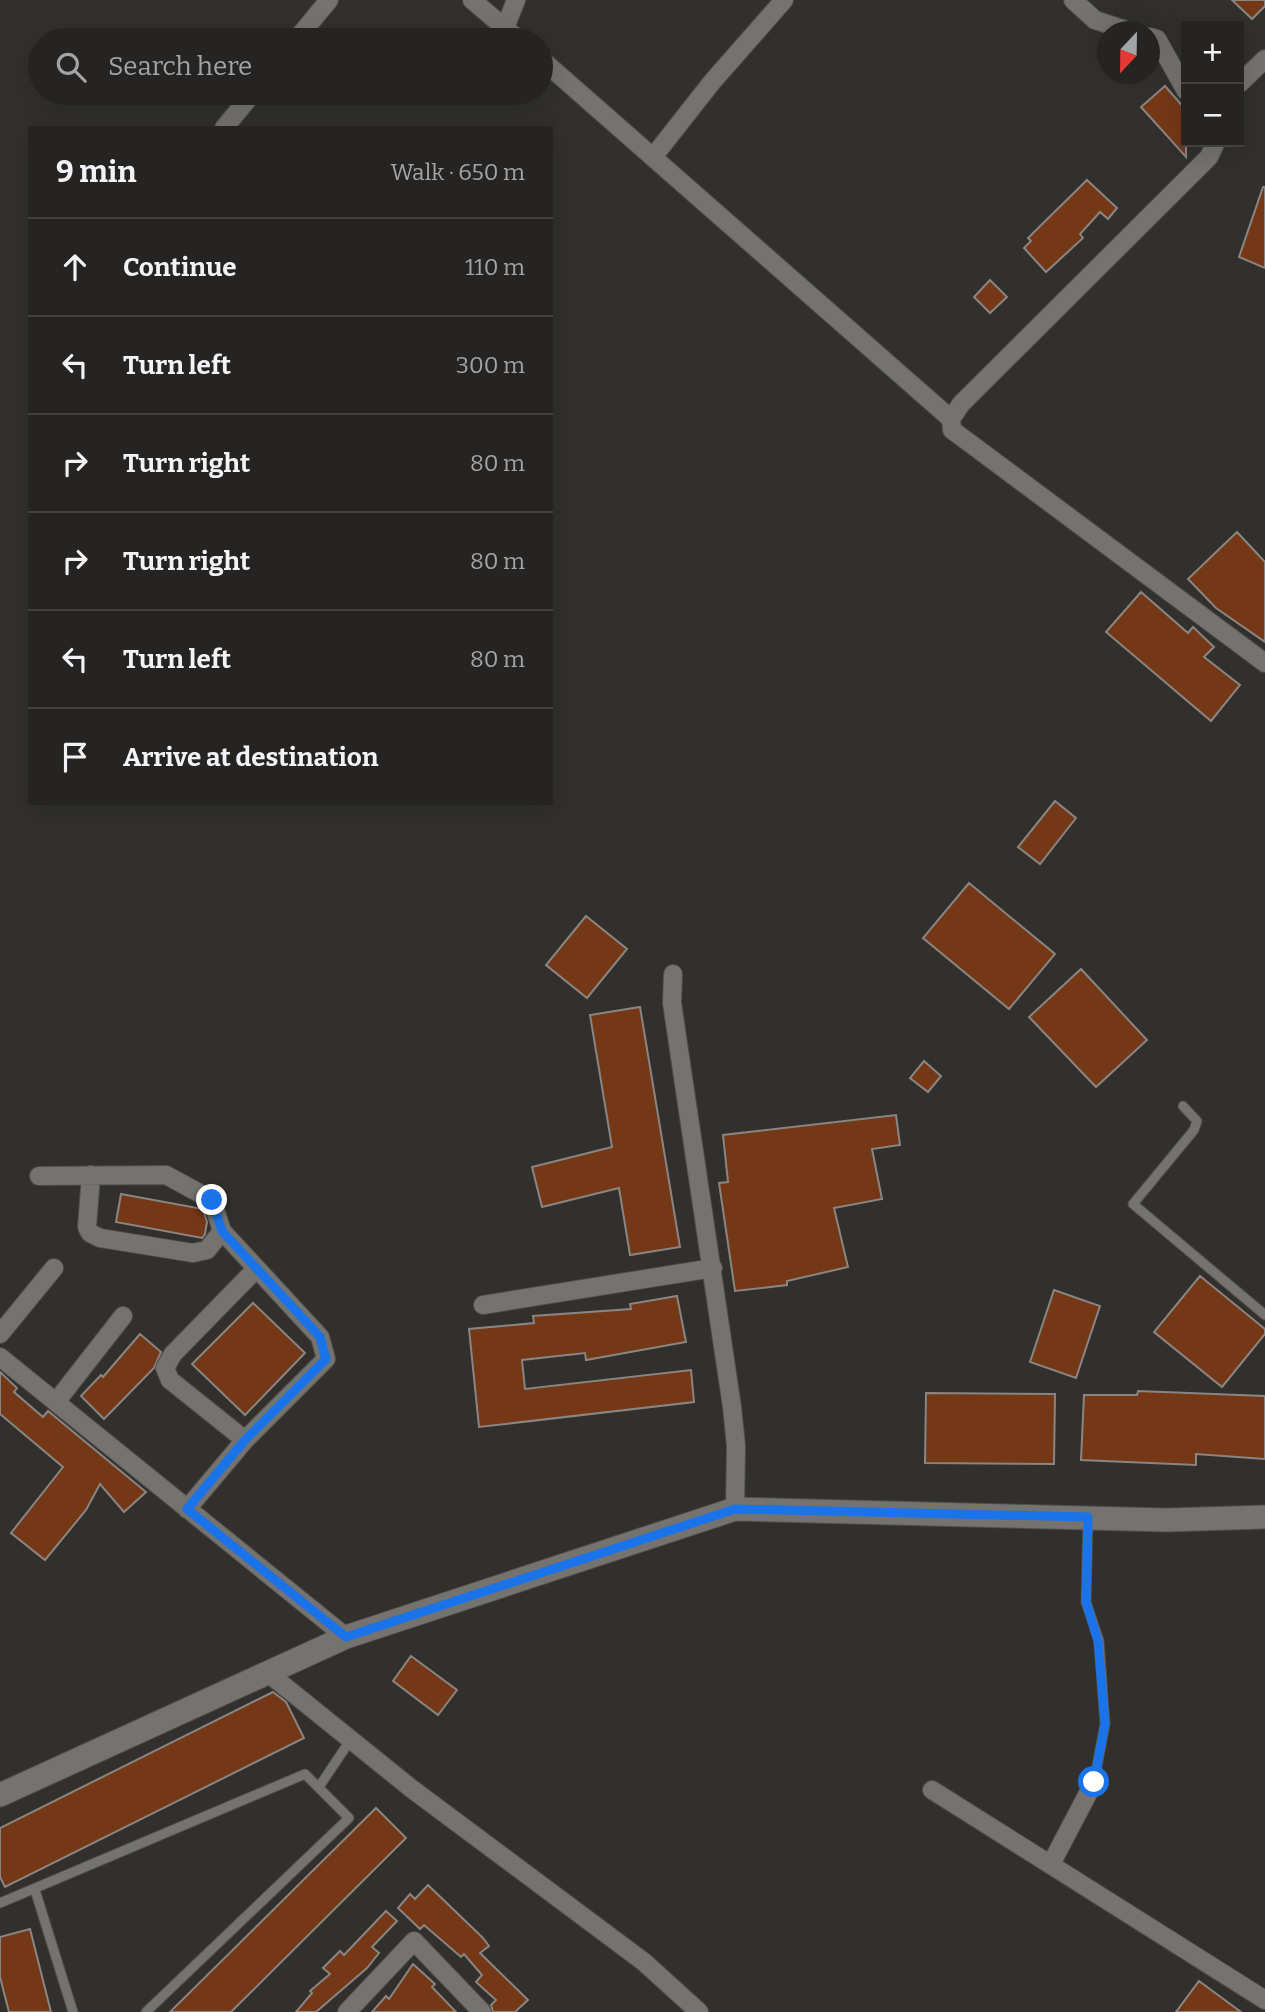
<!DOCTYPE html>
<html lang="en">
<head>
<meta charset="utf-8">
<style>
  :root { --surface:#252422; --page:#31302f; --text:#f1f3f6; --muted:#a3a4a5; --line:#424140 }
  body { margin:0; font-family:Bitter,serif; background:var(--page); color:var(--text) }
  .controls { position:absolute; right:21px; top:21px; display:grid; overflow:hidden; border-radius:0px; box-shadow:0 7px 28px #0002 }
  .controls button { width:63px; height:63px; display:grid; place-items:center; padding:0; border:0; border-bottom:2px solid var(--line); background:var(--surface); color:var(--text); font:35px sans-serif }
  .compass { position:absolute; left:1097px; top:21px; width:63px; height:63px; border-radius:50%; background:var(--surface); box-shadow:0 7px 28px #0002; rotate:202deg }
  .stop { position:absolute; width:21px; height:21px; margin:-16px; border:5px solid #1a73e8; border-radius:50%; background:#fff }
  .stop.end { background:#1a73e8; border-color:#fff; box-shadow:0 2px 7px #0008 }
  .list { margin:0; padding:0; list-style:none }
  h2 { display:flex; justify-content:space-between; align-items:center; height:91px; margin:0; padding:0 28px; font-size:30px }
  h2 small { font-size:23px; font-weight:400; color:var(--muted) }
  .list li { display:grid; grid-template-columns:46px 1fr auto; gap:21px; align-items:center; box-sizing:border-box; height:98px; padding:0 28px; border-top:2px solid var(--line) }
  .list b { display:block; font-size:26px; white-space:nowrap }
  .list em { font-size:23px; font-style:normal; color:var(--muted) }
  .icon { flex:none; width:38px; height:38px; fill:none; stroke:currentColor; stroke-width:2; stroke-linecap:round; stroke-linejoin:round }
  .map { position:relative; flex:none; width:1265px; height:2012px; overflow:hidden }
  .search { position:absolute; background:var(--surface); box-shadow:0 7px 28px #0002; left:28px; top:28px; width:525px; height:77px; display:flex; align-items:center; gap:18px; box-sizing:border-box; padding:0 24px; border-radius:38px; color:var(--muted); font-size:26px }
  .panel { position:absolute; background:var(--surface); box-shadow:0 7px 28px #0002; left:28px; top:126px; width:525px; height:679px; border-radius:0px }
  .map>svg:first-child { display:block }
</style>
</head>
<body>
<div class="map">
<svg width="1265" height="2012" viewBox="0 0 1265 2012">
  <rect width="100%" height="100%" fill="#31302d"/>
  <path fill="#753817" stroke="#898583" stroke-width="2" d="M 1232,0 L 1265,0 L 1265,6 L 1252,19 Z
    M 1165,86 L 1186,110 L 1186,157 L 1141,107 Z
    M 1087,180 L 1117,208 L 1108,219 L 1100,212 L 1080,234 L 1083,238 L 1046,272 L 1024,248 L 1031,241 L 1028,238 Z
    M 1263,187 L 1265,187 L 1265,268 L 1239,257 Z
    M 990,280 L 1007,297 L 990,313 L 974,297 Z
    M 1237,532 L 1265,562 L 1265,642 L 1216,608 L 1188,579 Z
    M 1141,592 L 1188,633 L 1193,627 L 1214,647 L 1204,657 L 1240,685 L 1211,721 L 1106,632 Z
    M 1055,801 L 1076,818 L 1040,864 L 1018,847 Z
    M 969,883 L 1055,954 L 1009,1009 L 923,938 Z
    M 586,916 L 627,949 L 587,998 L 546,965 Z
    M 1081,969 L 1147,1040 L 1096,1087 L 1029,1017 Z
    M 640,1007 L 680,1247 L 630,1255 L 619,1188 L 542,1207 L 532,1167 L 612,1147 L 590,1015 Z
    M 924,1061 L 941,1076 L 928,1092 L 910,1078 Z
    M 896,1115 L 900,1145 L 872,1149 L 882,1199 L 834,1208 L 848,1267 L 787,1281 L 787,1285 L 735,1291 L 719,1183 L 728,1182 L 723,1135 Z
    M 121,1194 L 203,1209 L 207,1222 L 205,1234 L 202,1238 L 116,1222 Z
    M 1200,1276 L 1265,1329 L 1265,1334 L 1222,1387 L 1154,1332 Z
    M 1054,1290 L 1100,1306 L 1076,1378 L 1030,1362 Z
    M 677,1296 L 686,1342 L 586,1360 L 585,1353 L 522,1360 L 525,1389 L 691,1370 L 694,1402 L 479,1427 L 469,1329 L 534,1323 L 533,1316 L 631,1309 L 630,1304 Z
    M 253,1303 L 305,1353 L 245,1415 L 192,1364 Z
    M 140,1334 L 161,1352 L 154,1368 L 104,1419 L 81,1396 L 101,1375 L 103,1377 Z
    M 0,1372 L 17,1388 L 14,1392 L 43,1417 L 48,1411 L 146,1492 L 124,1512 L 100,1484 L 86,1510 L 45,1560 L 11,1533 L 63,1467 L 0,1414 Z
    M 1138,1391 L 1265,1396 L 1265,1459 L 1196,1454 L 1196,1465 L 1081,1460 L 1084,1395 L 1137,1395 Z
    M 926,1393 L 1055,1394 L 1054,1464 L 925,1463 Z
    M 411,1656 L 457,1690 L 438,1715 L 393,1681 Z
    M 273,1692 L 286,1702 L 304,1738 L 5,1887 L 0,1877 L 0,1828 Z
    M 376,1808 L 406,1838 L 231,2012 L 170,2012 Z
    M 428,1885 L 483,1938 L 489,1946 L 480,1953 L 528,2000 L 515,2012 L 493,2012 L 491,2005 L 496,2000 L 476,1982 L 482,1975 L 464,1954 L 461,1957 L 424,1925 L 420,1929 L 398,1908 L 410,1894 L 415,1899 Z
    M 386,1911 L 397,1921 L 372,1947 L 379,1953 L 367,1968 L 316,2012 L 296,2012 L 312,1993 L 310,1991 L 330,1974 L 323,1968 L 340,1951 L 344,1955 Z
    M 30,1929 L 51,2012 L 9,2012 L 0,1977 L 0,1937 Z
    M 413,1964 L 435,1984 L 432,1987 L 456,2012 L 372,2012 L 386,1996 L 389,1999 Z
    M 1199,1981 L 1241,2012 L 1176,2012 Z"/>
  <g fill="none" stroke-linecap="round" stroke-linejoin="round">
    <defs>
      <path id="service" d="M 1183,1106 L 1197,1121 L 1194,1130 L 1133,1204 L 1265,1315
        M 1088,1520 L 1086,1602 L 1099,1641 L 1105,1724 L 1094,1782
        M 319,1787 L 351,1739
        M 35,1890 L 73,2012
        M 0,1903 L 305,1774 L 349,1818 L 146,2012"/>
      <path id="minor" d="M 472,0 L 519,40
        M 1073,0 L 1095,20 L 1132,32
        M 1150,37 L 1157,39 L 1186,91
        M 296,40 L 329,0
        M 489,40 L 505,28 L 516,0
        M 541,59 L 951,419
        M 1239,84 L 1265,59
        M 224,128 L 253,93
        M 1216,142 L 1209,157 L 961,404 L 951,419 L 952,430 L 967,441 L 1265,663
        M 653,157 L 712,82 L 784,0
        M 673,974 L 672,1003 L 732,1407 L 736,1446 L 735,1509
        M 91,1175 L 87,1227 L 90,1233 L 100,1238 L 193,1253 L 207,1250 L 222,1231
        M 39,1176 L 166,1175 L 212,1200 L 222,1231 L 320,1337 L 326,1359 L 245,1440 L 187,1509
        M 483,1305 L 713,1268
        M 0,1334 L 54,1268
        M 0,1357 L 346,1637
        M 56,1402 L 123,1316
        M 245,1440 L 170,1380 L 165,1368 L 173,1354 L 256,1269
        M 268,1673 L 412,1789 L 644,1962 L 699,2012
        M 932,1790 L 1265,2000
        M 1051,1864 L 1094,1782
        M 347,2012 L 414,1941 L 482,2012"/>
      <path id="tertiary" d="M 0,1795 L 346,1637 L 735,1509 L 1167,1520 L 1265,1517"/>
    </defs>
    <use href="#service" stroke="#4f4e4b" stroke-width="11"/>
    <use href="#minor" stroke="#4f4e4b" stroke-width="20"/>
    <use href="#tertiary" stroke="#4f4e4b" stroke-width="25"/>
    <use href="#service" stroke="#747370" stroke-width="9"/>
    <use href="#minor" stroke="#747370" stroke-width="18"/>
    <use href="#tertiary" stroke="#747370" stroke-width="23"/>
  </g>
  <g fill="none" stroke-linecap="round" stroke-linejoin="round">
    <path stroke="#1a73e8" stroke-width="9" d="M 212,1200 L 222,1231 L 320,1337 L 326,1359 L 245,1440 L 187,1509 L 346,1637 L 735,1509 L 1088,1517 L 1086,1602 L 1098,1641 L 1105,1724 L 1094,1782"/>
  </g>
</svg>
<div class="controls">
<button>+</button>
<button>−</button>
</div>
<svg class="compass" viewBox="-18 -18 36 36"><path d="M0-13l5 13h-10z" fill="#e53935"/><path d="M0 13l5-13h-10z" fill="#a3a4a5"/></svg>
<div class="stop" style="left:1094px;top:1782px"></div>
<div class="stop end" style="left:212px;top:1200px"></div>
<div class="search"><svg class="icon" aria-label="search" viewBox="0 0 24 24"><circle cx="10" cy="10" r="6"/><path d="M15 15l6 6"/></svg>Search here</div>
<section class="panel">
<h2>9 min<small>Walk · 650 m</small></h2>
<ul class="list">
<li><svg class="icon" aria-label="ahead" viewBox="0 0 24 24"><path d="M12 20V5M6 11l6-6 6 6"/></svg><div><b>Continue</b></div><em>110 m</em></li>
<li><svg class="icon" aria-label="left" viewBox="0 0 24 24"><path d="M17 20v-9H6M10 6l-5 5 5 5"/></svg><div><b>Turn left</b></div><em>300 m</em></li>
<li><svg class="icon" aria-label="right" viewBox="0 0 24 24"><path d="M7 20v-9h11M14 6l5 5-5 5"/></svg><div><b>Turn right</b></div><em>80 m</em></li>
<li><svg class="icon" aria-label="right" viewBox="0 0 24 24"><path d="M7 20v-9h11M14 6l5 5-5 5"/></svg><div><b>Turn right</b></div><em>80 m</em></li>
<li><svg class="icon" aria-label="left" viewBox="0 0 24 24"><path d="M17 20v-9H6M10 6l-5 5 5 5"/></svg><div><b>Turn left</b></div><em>80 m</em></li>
<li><svg class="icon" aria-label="arrive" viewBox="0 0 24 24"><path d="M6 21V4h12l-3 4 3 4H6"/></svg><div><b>Arrive at destination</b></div></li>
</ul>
</section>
</div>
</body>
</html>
